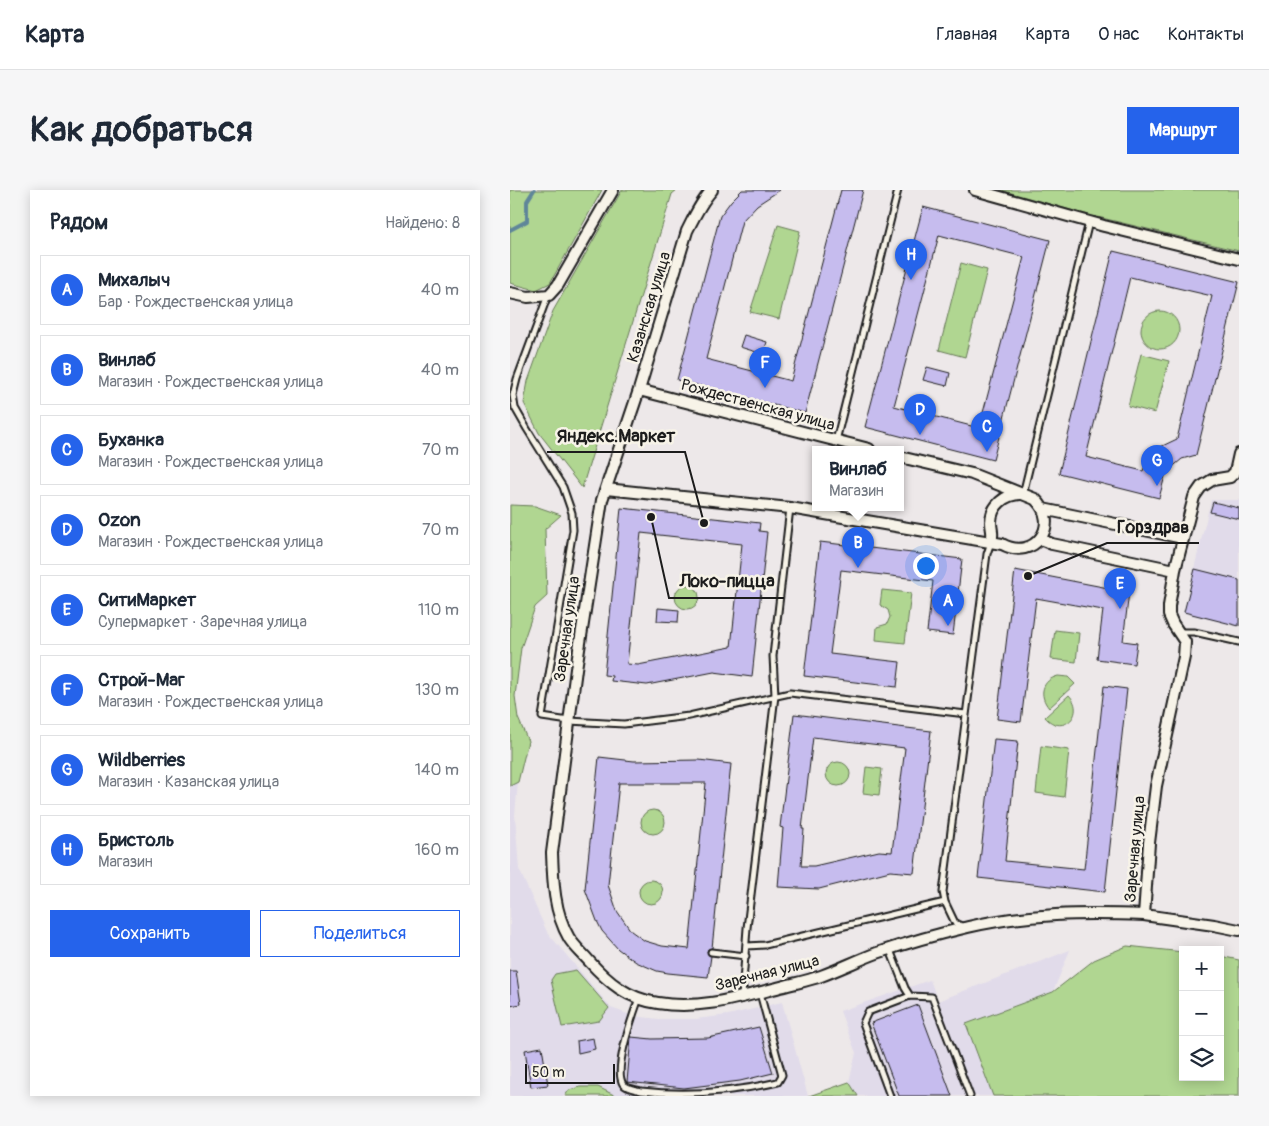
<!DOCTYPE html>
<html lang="ru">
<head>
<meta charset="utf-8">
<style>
  :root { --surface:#fff; --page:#f6f6f7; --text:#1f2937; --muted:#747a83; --line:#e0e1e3; --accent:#2563eb }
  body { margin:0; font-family:Pangolin,sans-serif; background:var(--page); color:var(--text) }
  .controls { position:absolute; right:15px; bottom:15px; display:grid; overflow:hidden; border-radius:0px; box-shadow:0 2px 12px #0003 }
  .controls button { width:45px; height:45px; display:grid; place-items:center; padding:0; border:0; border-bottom:1px solid var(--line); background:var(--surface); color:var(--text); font:25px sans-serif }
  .scale { position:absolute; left:15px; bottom:12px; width:90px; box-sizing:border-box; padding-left:5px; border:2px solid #1c1c1c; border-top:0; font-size:14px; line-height:18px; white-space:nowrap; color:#1c1c1c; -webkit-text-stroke:4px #f7f3e8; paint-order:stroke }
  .you { position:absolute; left:415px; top:375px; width:18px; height:18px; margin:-12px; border:4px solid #fff; border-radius:50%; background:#1a73e8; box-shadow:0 0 0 8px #1a73e833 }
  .badge { display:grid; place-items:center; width:32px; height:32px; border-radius:50%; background:var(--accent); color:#fff; font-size:16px; font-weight:700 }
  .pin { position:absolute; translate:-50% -41px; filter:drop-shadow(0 1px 2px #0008) }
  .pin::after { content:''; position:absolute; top:26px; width:18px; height:15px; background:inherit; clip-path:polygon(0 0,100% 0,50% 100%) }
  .popup { position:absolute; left:302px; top:256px; width:92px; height:65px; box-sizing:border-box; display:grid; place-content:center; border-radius:0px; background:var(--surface); filter:drop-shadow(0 1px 4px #0005); font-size:16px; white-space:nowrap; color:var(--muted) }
  .popup b { font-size:19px; color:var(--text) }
  .popup::after { content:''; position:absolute; left:50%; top:100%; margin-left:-10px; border:10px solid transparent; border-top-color:var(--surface) }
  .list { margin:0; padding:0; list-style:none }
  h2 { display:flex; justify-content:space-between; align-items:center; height:65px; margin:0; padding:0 20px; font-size:21px }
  h2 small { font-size:16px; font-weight:400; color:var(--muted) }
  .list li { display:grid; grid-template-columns:32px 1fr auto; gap:15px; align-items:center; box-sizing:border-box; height:70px; margin:0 10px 10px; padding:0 10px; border:1px solid var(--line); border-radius:0px }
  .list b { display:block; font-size:19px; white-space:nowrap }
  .list p { margin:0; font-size:16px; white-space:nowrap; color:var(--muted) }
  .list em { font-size:16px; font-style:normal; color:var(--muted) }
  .actions { display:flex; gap:10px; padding:15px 20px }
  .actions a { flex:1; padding:11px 0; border:1px solid var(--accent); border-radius:0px; text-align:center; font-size:18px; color:var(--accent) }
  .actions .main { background:var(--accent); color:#fff }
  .icon { flex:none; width:28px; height:28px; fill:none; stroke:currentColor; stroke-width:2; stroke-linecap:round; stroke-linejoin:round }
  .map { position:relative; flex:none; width:729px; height:906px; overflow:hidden; border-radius:0px }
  header { display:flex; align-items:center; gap:30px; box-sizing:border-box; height:70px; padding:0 25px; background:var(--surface); border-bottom:1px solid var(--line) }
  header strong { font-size:24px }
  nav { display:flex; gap:28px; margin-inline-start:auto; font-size:18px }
  .intro { display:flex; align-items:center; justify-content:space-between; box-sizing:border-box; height:120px; padding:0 30px }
  h1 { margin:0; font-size:35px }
  .button { padding:12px 22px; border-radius:0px; background:var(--accent); color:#fff; font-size:18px; font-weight:700 }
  main { display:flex; gap:30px; padding:0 30px }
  aside { flex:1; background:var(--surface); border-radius:0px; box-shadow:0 2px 12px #0003 }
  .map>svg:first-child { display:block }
</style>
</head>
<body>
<header>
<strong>Карта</strong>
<nav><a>Главная</a><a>Карта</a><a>О нас</a><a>Контакты</a></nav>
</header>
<div class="intro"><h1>Как добраться</h1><a class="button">Маршрут</a></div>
<main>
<aside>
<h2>Рядом<small>Найдено: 8</small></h2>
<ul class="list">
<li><span class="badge">A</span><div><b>Михалыч</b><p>Бар · Рождественская улица</p></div><em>40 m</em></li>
<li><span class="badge">B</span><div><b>Винлаб</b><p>Магазин · Рождественская улица</p></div><em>40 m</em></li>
<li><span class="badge">C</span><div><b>Буханка</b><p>Магазин · Рождественская улица</p></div><em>70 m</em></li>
<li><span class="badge">D</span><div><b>Ozon</b><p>Магазин · Рождественская улица</p></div><em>70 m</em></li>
<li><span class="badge">E</span><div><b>СитиМаркет</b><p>Супермаркет · Заречная улица</p></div><em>110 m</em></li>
<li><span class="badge">F</span><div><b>Строй-Маг</b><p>Магазин · Рождественская улица</p></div><em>130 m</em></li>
<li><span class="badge">G</span><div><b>Wildberries</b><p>Магазин · Казанская улица</p></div><em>140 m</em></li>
<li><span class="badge">H</span><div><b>Бристоль</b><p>Магазин</p></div><em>160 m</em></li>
</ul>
<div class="actions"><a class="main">Сохранить</a><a>Поделиться</a></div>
</aside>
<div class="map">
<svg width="729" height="906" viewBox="0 0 729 906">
  <rect width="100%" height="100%" fill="#ede8e9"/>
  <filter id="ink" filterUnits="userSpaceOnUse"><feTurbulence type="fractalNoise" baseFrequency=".02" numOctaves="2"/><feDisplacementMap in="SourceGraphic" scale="10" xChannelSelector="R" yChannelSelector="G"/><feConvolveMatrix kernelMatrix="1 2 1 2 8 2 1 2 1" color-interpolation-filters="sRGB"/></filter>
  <g filter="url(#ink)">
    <path fill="#e1dbea" d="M 701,310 L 729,310 L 729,437 L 673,423 Z
      M 8,592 L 5,625 L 9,679 L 37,742 L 101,818 L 123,826 L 149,829 L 186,829 L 218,825 L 272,812 L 298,906 L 0,906 L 0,596 Z
      M 560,760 L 543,802 L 456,834 L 483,906 L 348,906 L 339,892 L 346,863 L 330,821 L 420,790 L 428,811 Z"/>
    <path fill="#b0d691" stroke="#667956" d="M 0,0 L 92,0 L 40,93 L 26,100 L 0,93 Z
      M 112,0 L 167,0 L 162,4 L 72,298 L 29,243 L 14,213 L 18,191 L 43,121 Z
      M 491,0 L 729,0 L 729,61 L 571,23 Z
      M 268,35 L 290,41 L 269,129 L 240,122 Z
      M 451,73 L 477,80 L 455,167 L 429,160 Z
      M631 140a19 19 0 1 1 38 0a19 19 0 1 1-38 0Z
      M 631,164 L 659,171 L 645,223 L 618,216 Z
      M 0,315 L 25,316 L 51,325 L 35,339 L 37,406 L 25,417 L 11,458 L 5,506 L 8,528 L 18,551 L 8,592 L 0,596 Z
      M165 407a12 12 0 1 1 24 0a12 12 0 1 1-24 0Z
      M 372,400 L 401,403 L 395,453 L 366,450 L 367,437 L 377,434 L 380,427 L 378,420 L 370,415 Z
      M 545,440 L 569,443 L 566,472 L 541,469 Z
      M 548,486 L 558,487 L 565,494 L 539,518 C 528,505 532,490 548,486 Z
      M 559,505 C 577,524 552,547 535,527 Z
      M 531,556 L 559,560 L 554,607 L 526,603 Z
      M316 584a12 12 0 1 1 24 0a12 12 0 1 1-24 0Z
      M 356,577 L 372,579 L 369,605 L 353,603 Z
      M131 632a12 12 0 1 1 24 0a12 12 0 1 1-24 0Z
      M129 702a12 12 0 1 1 24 0a12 12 0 1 1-24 0Z
      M 617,756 L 673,762 L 673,887 L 710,887 L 710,766 L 729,770 L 729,906 L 483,906 L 456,834 L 543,802 L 584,770 Z
      M 66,780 L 99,818 L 89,831 L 52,837 L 41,790 L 45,784 Z
      M 339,892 L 348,906 L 298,906 L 299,906 Z
      M 70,897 L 88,897 L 106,906 L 55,906 L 59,900 Z"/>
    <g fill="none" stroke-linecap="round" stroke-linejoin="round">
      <path stroke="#5f8699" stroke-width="4" d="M 0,40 L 17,31 L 17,11 L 24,0"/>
    </g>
    <path fill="#c6bcee" stroke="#1c1c1c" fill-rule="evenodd" d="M 232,0 L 270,0 L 247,15 L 232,31 L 196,169 L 281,191 L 331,0 L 353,0 L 295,223 L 167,190 L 210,26 L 221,11 Z
      M 413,17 L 540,50 L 483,270 L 355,237 ZM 429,45 L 514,67 L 469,238 L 384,216 Z
      M 603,61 L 729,92 L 686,265 L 672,269 L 660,279 L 655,286 L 649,308 L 549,283 ZM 620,87 L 702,106 L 667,249 L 646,259 L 636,273 L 633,281 L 576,267 Z
      M 234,145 L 257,152 L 253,164 L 230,157 Z
      M 417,177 L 440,183 L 437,196 L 413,190 Z
      M 703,312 L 729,318 L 729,329 L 700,322 Z
      M 111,318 L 250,333 L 249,341 L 257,342 L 242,487 L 204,482 L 137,495 L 101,491 L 102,486 L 94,485 ZM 131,343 L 232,354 L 221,457 L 128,475 L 117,474 Z
      M 310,352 L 452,369 L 443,445 L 417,442 L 423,391 L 331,380 L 320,464 L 390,472 L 387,497 L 294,486 Z
      M 685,379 L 729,390 L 729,436 L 674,422 Z
      M 505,380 L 619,402 L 613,451 L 627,453 L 624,474 L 587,469 L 593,420 L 526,408 L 511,532 L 487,529 Z
      M 148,418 L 169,420 L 168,432 L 147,431 Z
      M 594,496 L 617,499 L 595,702 L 468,688 L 484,549 L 508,551 L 495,671 L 574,679 Z
      M 284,524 L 421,541 L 404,683 L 380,681 L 309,699 L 268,697 L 273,638 L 270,637 ZM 303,547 L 395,558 L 382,662 L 369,661 L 304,676 L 291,676 L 294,639 L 292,639 Z
      M 89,567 L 124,571 L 189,570 L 221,574 L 202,758 L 198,759 L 197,762 L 201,766 L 198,787 L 158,783 L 147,781 L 126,772 L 108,759 L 92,741 L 87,731 L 75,699 ZM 109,593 L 196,593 L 179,759 L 152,756 L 135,751 L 121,741 L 107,721 L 98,695 Z
      M 0,781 L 6,781 L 11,814 L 0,816 Z
      M 408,815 L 442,906 L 389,906 L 361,833 Z
      M 249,837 L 263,883 L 230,891 L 174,898 L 117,892 L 121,847 L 142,849 L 198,848 Z
      M 83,848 L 85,859 L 68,863 L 67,851 Z
      M 32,857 L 38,895 L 21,897 L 15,860 Z"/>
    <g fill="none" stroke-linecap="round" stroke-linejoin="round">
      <defs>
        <path id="lane" d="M 38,105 L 7,189 L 3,205 L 5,218 L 17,239 L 53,297 L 62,323 L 63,340 L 32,527 L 59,531 L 114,534 L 179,526 L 280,503 L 456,524
          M 326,251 L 388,0
          M 513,304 L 579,32
          M 669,442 L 684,442 L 729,452
          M 454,737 L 445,733 L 435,712 L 433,702 L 477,364 L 481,352
          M 237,756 L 255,755 L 435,712
          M 380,760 L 395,798 L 400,806
          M 201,762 L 236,766
          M 232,806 L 237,738 L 265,506 L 263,466 L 280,318
          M 129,808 C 123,825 103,879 113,894 C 117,899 125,899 131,901 C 176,906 224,902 268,892 L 272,885 L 250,803
          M 380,906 L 353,833 L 358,822 L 400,806 L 422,807 L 460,906"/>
        <path id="street" d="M 202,0 C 191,12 184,27 177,41 L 129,200 L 92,310 L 66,479 L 42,663 C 43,692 44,722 59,748 C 64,756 72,763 79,771 C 98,792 118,809 148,813 C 188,820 228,808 267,798 C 281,794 297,791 311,786 C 330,779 348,770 367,763 C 396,753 428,744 458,737 C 516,723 575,723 634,725 L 639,653 L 646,596 L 674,467 L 675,452 L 663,434 L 659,425 L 659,416 L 665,380 L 684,307 L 691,297 L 702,290 L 720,287 L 725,282 L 729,264
          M 465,0 L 594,36 L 729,69
          M 0,103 L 18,107 L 39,105 L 48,95 L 103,0
          M 129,200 L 359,259
          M 96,299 L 280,318 L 492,354 C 524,372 552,334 525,309 L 462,284 L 390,267
          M 533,319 L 673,348
          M 530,349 L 542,354 L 665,380
          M 481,352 C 484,342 481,341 481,332 C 481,316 495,304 511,304
          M 634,725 L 704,735 L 729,740"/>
      </defs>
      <use href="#lane" stroke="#1c1c1c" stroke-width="9"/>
      <use href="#street" stroke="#1c1c1c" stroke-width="14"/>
      <use href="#lane" stroke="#f7f3e8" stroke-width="5"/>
      <use href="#street" stroke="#f7f3e8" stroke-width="10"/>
    </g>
  </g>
  <g text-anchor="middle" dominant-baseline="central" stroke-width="5" stroke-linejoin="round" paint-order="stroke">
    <g font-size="16" fill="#1c1c1c" stroke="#f7f3e8">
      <text transform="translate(139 117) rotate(-73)">Казанская улица</text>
      <text transform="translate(248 215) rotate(15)">Рождественская улица</text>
      <text transform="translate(57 439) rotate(-82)">Заречная улица</text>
      <text transform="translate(625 659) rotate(-85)">Заречная улица</text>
      <text transform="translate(257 783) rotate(-14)">Заречная улица</text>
    </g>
  </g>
  <path fill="none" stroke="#1c1c1c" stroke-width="2" d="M194 333L175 262H37M518 386L597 353H689M141 327L159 408H274"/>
  <g fill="#1c1c1c" stroke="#f7f3e8" stroke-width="2">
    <circle cx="194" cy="333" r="5"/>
    <circle cx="518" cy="386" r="5"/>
    <circle cx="141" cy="327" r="5"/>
  </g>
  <g font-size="18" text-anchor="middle" font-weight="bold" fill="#1c1c1c" stroke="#f7f3e8" stroke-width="5" stroke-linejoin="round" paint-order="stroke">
    <text x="106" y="252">Яндекс.Маркет</text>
    <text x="643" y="343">Горздрав</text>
    <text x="217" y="397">Локо-пицца</text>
  </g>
</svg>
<div class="controls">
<button>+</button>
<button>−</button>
<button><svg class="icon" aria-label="layers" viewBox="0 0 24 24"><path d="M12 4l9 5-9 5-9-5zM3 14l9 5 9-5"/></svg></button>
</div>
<div class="scale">50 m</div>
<div class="you"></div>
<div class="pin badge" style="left:438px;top:436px">A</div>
<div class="pin badge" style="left:348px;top:378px">B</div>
<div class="popup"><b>Винлаб</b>Магазин</div>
<div class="pin badge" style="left:477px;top:262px">C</div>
<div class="pin badge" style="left:410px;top:245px">D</div>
<div class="pin badge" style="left:610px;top:419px">E</div>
<div class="pin badge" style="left:255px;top:198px">F</div>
<div class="pin badge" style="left:647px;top:296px">G</div>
<div class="pin badge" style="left:401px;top:90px">H</div>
</div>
</main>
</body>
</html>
